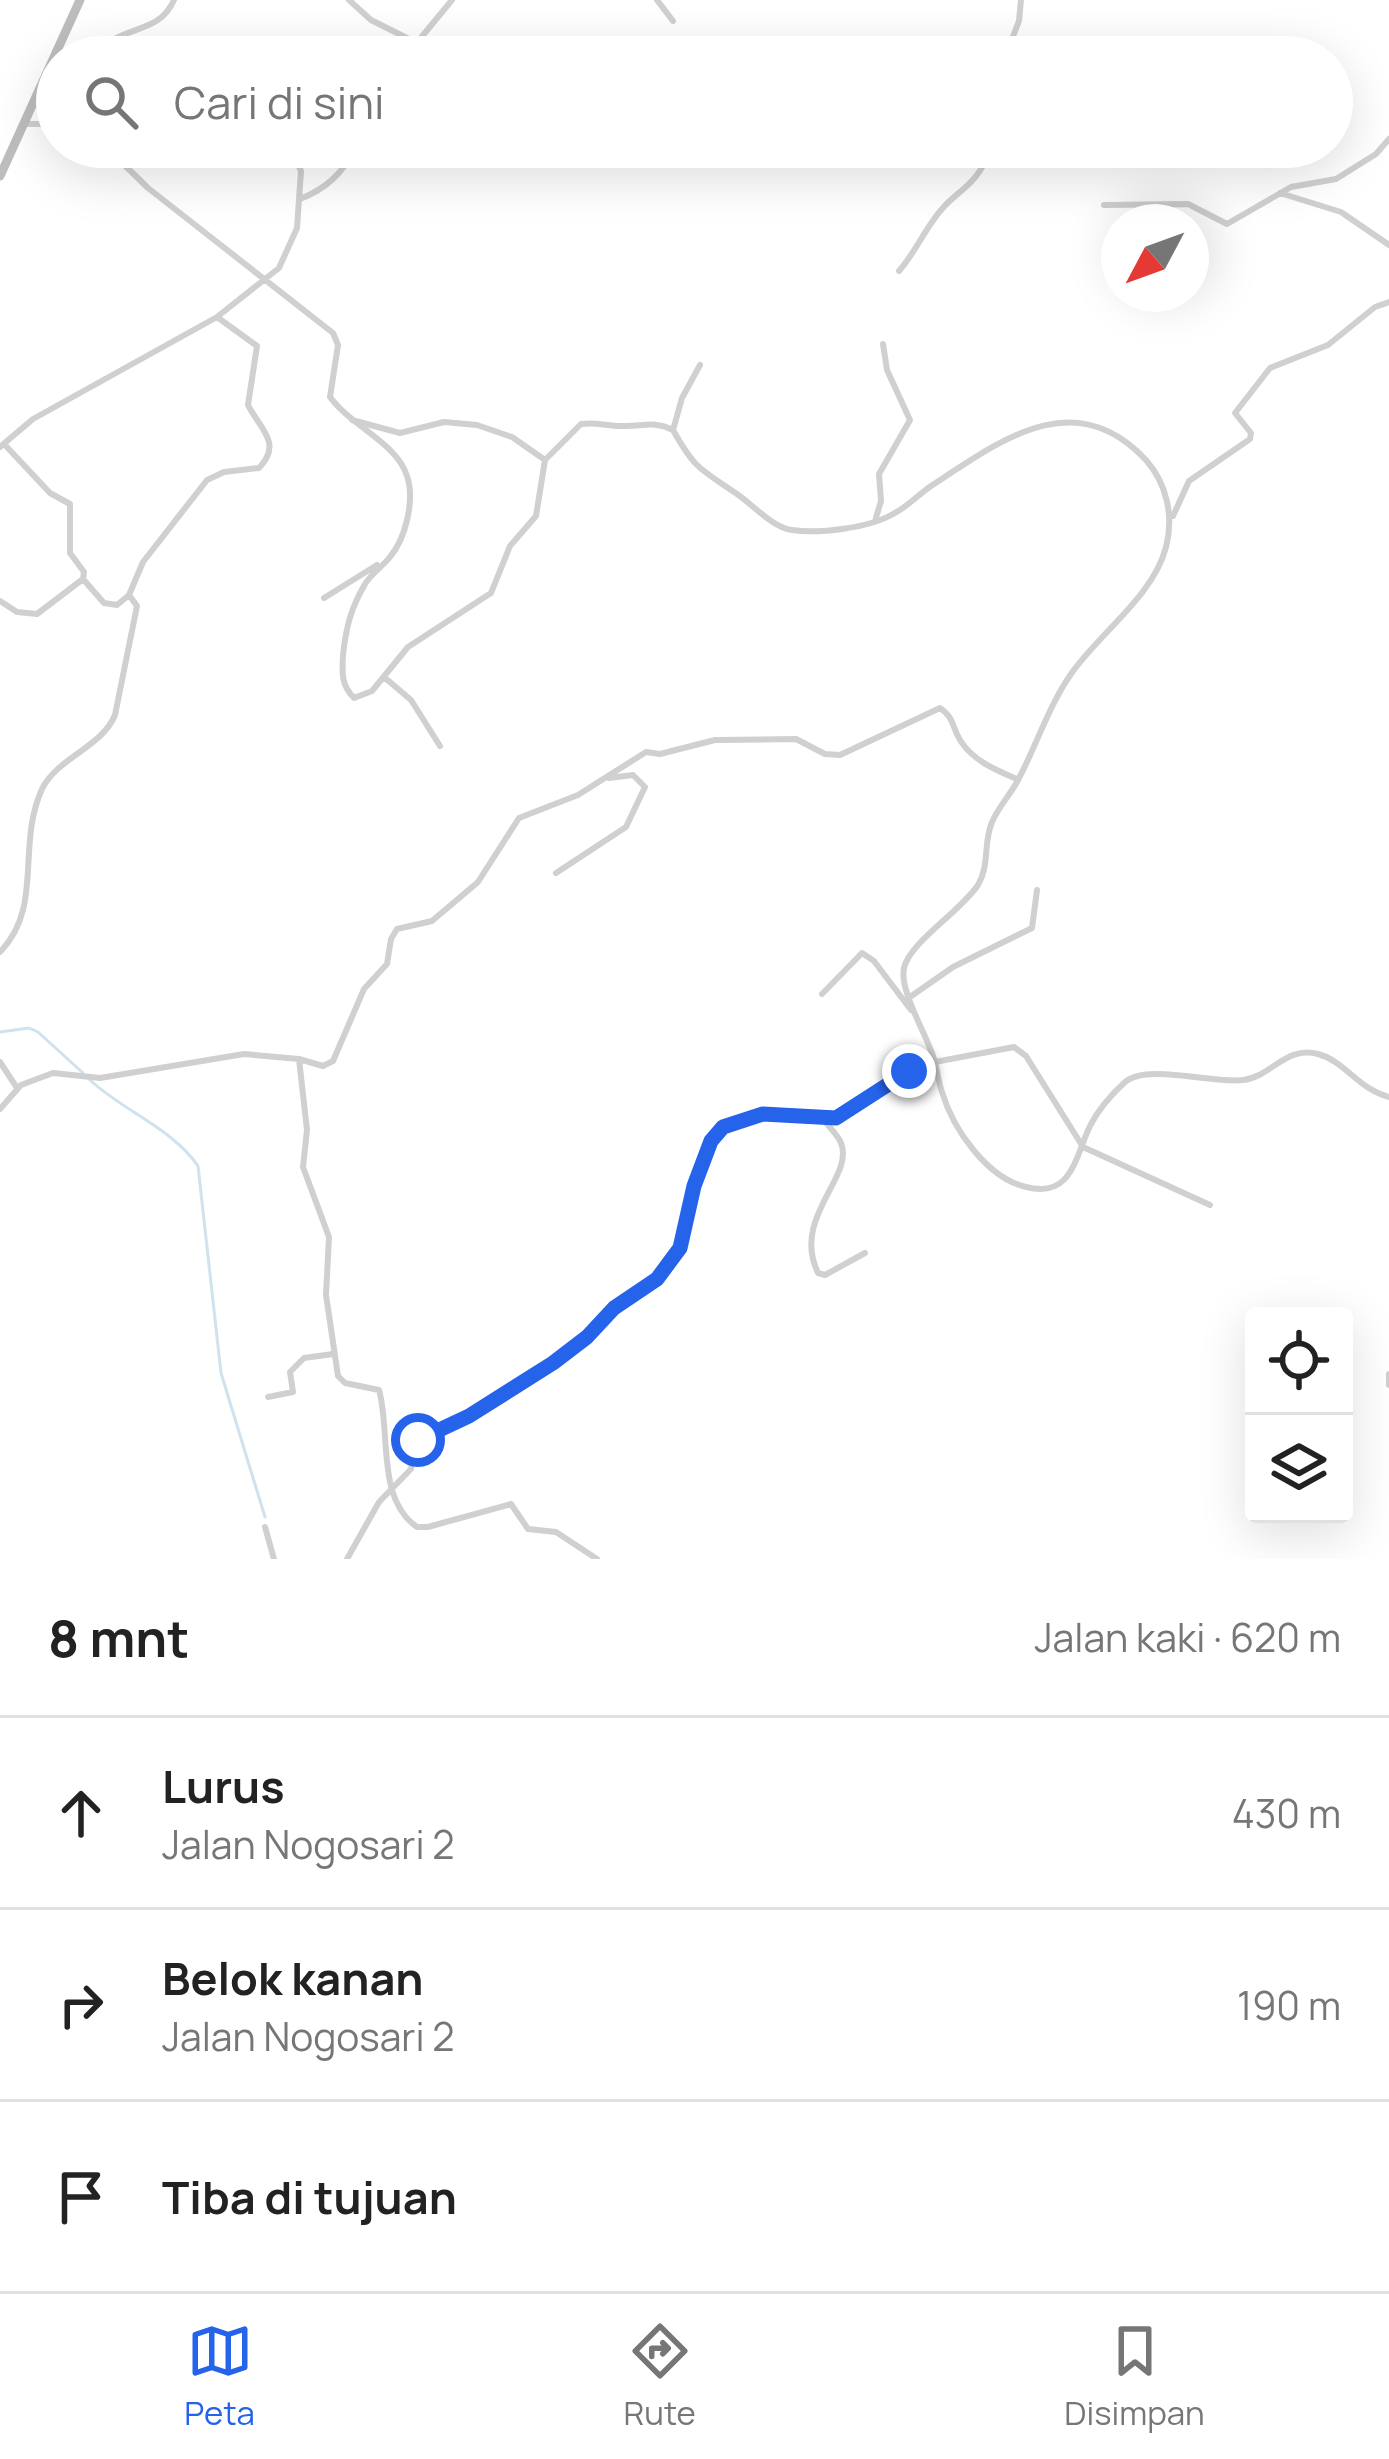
<!DOCTYPE html>
<html lang="id">
<head>
<meta charset="utf-8">
<style>
  :root { --surface:#fff; --page:#f2f2f2; --text:#222; --muted:#767676; --line:#e0e0e0; --accent:#2563eb }
  body { margin:0; font-family:Manrope,sans-serif; background:var(--page); color:var(--text) }
  .controls { position:absolute; right:36px; bottom:36px; display:grid; overflow:hidden; border-radius:12px; box-shadow:0 12px 48px #0002 }
  .controls button { width:108px; height:108px; display:grid; place-items:center; padding:0; border:0; border-bottom:3px solid var(--line); background:var(--surface); color:var(--text); font:60px sans-serif }
  .compass { position:absolute; left:1101px; top:204px; width:108px; height:108px; border-radius:50%; background:var(--surface); box-shadow:0 12px 48px #0002; rotate:229deg }
  .stop { position:absolute; width:36px; height:36px; margin:-27px; border:9px solid #2563eb; border-radius:50%; background:#fff }
  .stop.end { background:#2563eb; border-color:#fff; box-shadow:0 3px 12px #0008 }
  .list { margin:0; padding:0; list-style:none }
  h2 { display:flex; justify-content:space-between; align-items:center; height:156px; margin:0; padding:0 48px; font-size:51px }
  h2 small { font-size:39px; font-weight:400; color:var(--muted) }
  .list li { display:grid; grid-template-columns:78px 1fr auto; gap:36px; align-items:center; box-sizing:border-box; height:192px; padding:0 48px; border-top:3px solid var(--line) }
  .list b { display:block; font-size:45px; white-space:nowrap }
  .list p { margin:0; font-size:39px; white-space:nowrap; color:var(--muted) }
  .list em { font-size:39px; font-style:normal; color:var(--muted) }
  .icon { flex:none; width:66px; height:66px; fill:none; stroke:currentColor; stroke-width:2; stroke-linecap:round; stroke-linejoin:round }
  .map { position:relative; flex:none; width:1389px; height:1559px; overflow:hidden }
  .search { position:absolute; background:var(--surface); box-shadow:0 12px 48px #0002; left:36px; right:36px; top:36px; height:132px; display:flex; align-items:center; gap:30px; box-sizing:border-box; padding:0 42px; border-radius:66px; color:var(--muted); font-size:45px }
  .sheet { height:732px; background:var(--surface) }
  nav { display:flex; justify-content:space-around; align-items:center; box-sizing:border-box; height:168px; border-top:3px solid var(--line); background:var(--surface); font-size:33px; color:var(--muted) }
  nav a { display:grid; justify-items:center; gap:6px }
  nav .on { color:var(--accent) }
  .map>svg:first-child { display:block }
</style>
</head>
<body>
<div class="map">
<svg width="1389" height="1559" viewBox="0 0 1389 1559">
  <rect width="100%" height="100%" fill="#fff"/>
  <g fill="none" stroke-linecap="round" stroke-linejoin="round">
    <path stroke="#cfe2ee" stroke-width="3" d="M 0,1032 L 29,1028 L 38,1032 L 83,1073
      M 90,1080 C 123,1111 172,1128 198,1166 L 221,1373 L 265,1517"/>
    <path stroke="#d0d0d0" stroke-width="6" d="M 349,0 L 371,20 L 415,42
      M 657,0 L 673,21
      M 95,57 C 119,22 157,38 174,0
      M 405,57 L 452,0
      M 1005,57 L 1019,21 L 1021,0
      M 34,105 L 45,105 L 57,99
      M 26,124 L 57,124
      M 106,147 L 148,188 L 333,333 L 338,345 L 330,397 C 352,427 397,443 407,476 C 415,499 406,538 390,557 C 382,567 372,573 365,584 C 351,608 346,627 343,655 C 342,672 341,685 354,698 L 372,691 L 408,647 L 491,593 L 510,546 L 536,516 L 545,460 L 581,424 C 596,422 607,426 622,426 C 642,427 653,420 673,430 C 696,471 701,469 737,494 C 753,505 772,527 792,530 C 819,534 869,528 893,514 C 907,507 918,495 931,486 C 1000,441 1074,383 1146,460 C 1167,484 1174,517 1166,547 C 1153,597 1100,632 1071,674 C 1048,707 1036,747 1017,782 C 1009,796 998,808 992,822 C 983,843 990,865 978,885 C 960,912 910,942 904,968 C 899,990 926,1034 933,1056 C 937,1068 938,1080 942,1092 C 953,1129 987,1178 1026,1187 C 1072,1199 1075,1157 1090,1126 C 1098,1110 1112,1094 1125,1082 C 1147,1063 1214,1084 1243,1080 C 1271,1077 1286,1045 1318,1054 C 1345,1061 1358,1089 1389,1097
      M 167,147 L 171,147
      M 1280,193 L 1341,212 L 1389,245
      M 300,199 C 326,189 344,173 355,147
      M 1104,205 L 1188,204 L 1227,224 L 1291,187 L 1336,179 L 1376,154 L 1389,139
      M 899,271 C 913,255 920,239 932,222 C 954,188 974,193 992,147
      M 352,420 L 400,433 L 444,422 L 477,425 L 512,437 L 545,460
      M 673,430 L 682,398 L 700,365
      M 5,445 L 50,493 L 70,504 L 70,553 L 84,572 L 83,579
      M 0,447 L 33,419 L 217,317 L 279,268 L 297,228 L 301,171 L 294,156 L 275,147
      M 1173,516 L 1189,481 L 1250,439 L 1251,433 L 1235,413 L 1270,368 L 1328,345 L 1375,307 L 1389,302
      M 875,521 L 881,501 L 879,474 L 910,420 L 887,370 L 883,344
      M 324,598 L 377,565
      M 0,601 L 17,612 L 37,614 L 83,579 L 104,603 L 117,605 L 129,595 L 143,562 L 207,480 L 224,472 L 259,468 C 283,443 260,429 248,405 L 257,346 L 217,317
      M 384,677 L 411,700 L 440,746
      M 556,873 L 626,827 L 645,787 L 633,775 L 609,778
      M 0,952 C 44,907 16,846 42,789 C 57,758 102,747 115,715 L 137,606 L 129,595
      M 822,994 L 862,953 L 874,961 L 911,1010
      M 910,997 L 953,967 L 1032,928 L 1037,890
      M 299,1059 L 323,1066 L 333,1061 L 364,989 L 387,964 L 391,939 L 397,929 L 432,921 L 478,882 L 519,818 L 578,795 L 646,752 L 660,754 L 715,740 L 796,739 L 825,754 L 840,755 L 940,708 C 954,717 952,727 960,740 C 973,761 996,770 1017,779
      M 0,1062 L 17,1088
      M 0,1109 L 21,1085 L 53,1073 L 100,1078 L 244,1054 L 299,1059 L 307,1130 L 303,1167 L 329,1237 L 326,1295 L 338,1376 L 345,1383 L 379,1390 C 391,1432 376,1499 417,1527 L 428,1527 L 511,1504 L 528,1529 L 556,1532 L 597,1559
      M 823,1119 C 829,1127 838,1135 841,1143 C 855,1177 791,1217 818,1273 L 825,1275 L 865,1253
      M 1389,1385 L 1389,1374
      M 268,1397 L 293,1392 L 290,1372 L 304,1358 L 333,1354
      M 265,1527 L 274,1559
      M 347,1559 L 379,1502 L 411,1469 L 416,1444 L 421,1437 L 469,1416 L 553,1363 L 587,1337 L 614,1308 L 648,1288 L 667,1269 L 679,1248 L 694,1186 L 711,1141 L 723,1127 L 763,1114 L 831,1119 L 909,1071 L 935,1062 L 1014,1047 L 1026,1056 L 1083,1147 L 1210,1205"/>
    <path stroke="#bdbdbd" stroke-width="9" d="M 0,176 L 80,0"/>
  </g>
  <g fill="none" stroke-linecap="round" stroke-linejoin="round">
    <path stroke="#2563eb" stroke-width="15" d="M 418,1440 L 469,1416 L 553,1363 L 587,1337 L 614,1308 L 657,1279 L 680,1248 L 694,1186 L 711,1141 L 723,1127 L 763,1114 L 836,1118 L 909,1071"/>
  </g>
</svg>
<div class="controls">
<button><svg class="icon" aria-label="locate" viewBox="0 0 24 24"><circle cx="12" cy="12" r="6"/><path d="M12 2v4M12 18v4M2 12h4M18 12h4"/></svg></button>
<button><svg class="icon" aria-label="layers" viewBox="0 0 24 24"><path d="M12 4l9 5-9 5-9-5zM3 14l9 5 9-5"/></svg></button>
</div>
<svg class="compass" viewBox="-18 -18 36 36"><path d="M0-13l5 13h-10z" fill="#e53935"/><path d="M0 13l5-13h-10z" fill="#767676"/></svg>
<div class="stop" style="left:418px;top:1440px"></div>
<div class="stop end" style="left:909px;top:1071px"></div>
<div class="search"><svg class="icon" aria-label="search" viewBox="0 0 24 24"><circle cx="10" cy="10" r="6"/><path d="M15 15l6 6"/></svg>Cari di sini</div>
</div>
<section class="sheet">
<h2>8 mnt<small>Jalan kaki · 620 m</small></h2>
<ul class="list">
<li><svg class="icon" aria-label="ahead" viewBox="0 0 24 24"><path d="M12 20V5M6 11l6-6 6 6"/></svg><div><b>Lurus</b><p>Jalan Nogosari 2</p></div><em>430 m</em></li>
<li><svg class="icon" aria-label="right" viewBox="0 0 24 24"><path d="M7 20v-9h11M14 6l5 5-5 5"/></svg><div><b>Belok kanan</b><p>Jalan Nogosari 2</p></div><em>190 m</em></li>
<li><svg class="icon" aria-label="arrive" viewBox="0 0 24 24"><path d="M6 21V4h12l-3 4 3 4H6"/></svg><div><b>Tiba di tujuan</b></div></li>
</ul>
</section>
<nav>
<a class="on"><svg class="icon" aria-label="map" viewBox="0 0 24 24"><path d="M3 6l6-2 6 2 6-2v14l-6 2-6-2-6 2zM9 4v14M15 6v14"/></svg>Peta</a>
<a><svg class="icon" aria-label="directions" viewBox="0 0 24 24"><path d="M12 3l9 9-9 9-9-9zM9 14v-3h6M13 9l2 2-2 2"/></svg>Rute</a>
<a><svg class="icon" aria-label="saved" viewBox="0 0 24 24"><path d="M7 4h10v16l-5-4-5 4z"/></svg>Disimpan</a>
</nav>
</body>
</html>
